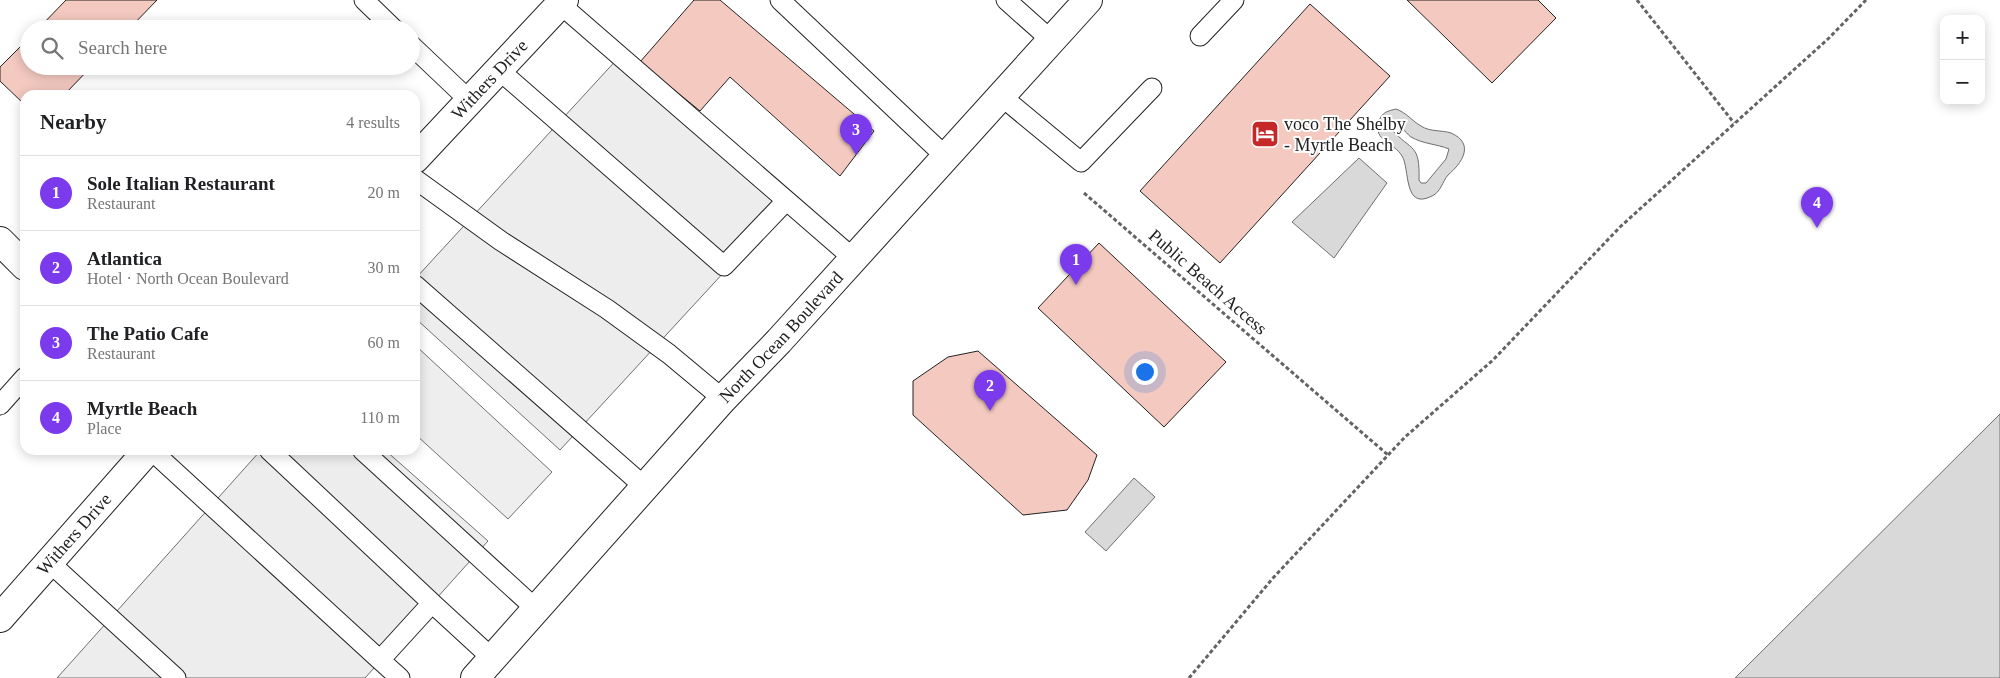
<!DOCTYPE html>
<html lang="en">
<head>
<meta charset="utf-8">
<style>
  :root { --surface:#fff; --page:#f6f6f6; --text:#202124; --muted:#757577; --line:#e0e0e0; --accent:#7c3aed }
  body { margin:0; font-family:"Times New Roman",serif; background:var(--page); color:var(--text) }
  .controls { position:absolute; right:15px; top:15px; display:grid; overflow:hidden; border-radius:10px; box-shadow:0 2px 12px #0003 }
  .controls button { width:45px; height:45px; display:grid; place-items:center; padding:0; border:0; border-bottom:1px solid var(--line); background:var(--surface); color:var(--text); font:25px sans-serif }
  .you { position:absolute; left:1144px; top:371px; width:18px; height:18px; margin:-12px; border:4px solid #fff; border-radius:50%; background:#1a73e8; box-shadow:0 0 0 8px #1a73e833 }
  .badge { display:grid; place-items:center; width:32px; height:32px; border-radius:50%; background:var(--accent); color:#fff; font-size:16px; font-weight:700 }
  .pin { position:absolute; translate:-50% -41px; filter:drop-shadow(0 1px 2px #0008) }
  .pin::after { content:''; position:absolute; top:26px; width:18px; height:15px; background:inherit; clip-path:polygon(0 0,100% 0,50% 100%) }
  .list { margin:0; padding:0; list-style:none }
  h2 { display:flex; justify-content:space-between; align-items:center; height:65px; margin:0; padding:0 20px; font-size:21px }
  h2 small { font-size:16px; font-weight:400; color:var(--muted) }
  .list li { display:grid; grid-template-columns:32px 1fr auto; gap:15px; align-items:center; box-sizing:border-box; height:75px; padding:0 20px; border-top:1px solid var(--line) }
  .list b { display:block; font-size:19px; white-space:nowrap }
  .list p { margin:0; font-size:16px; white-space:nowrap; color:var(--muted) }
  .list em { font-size:16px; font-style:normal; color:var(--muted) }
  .icon { flex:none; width:28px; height:28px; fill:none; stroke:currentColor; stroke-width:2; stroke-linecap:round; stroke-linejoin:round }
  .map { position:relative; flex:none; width:2000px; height:678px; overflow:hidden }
  .search { position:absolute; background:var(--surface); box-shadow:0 2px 12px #0003; left:20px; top:20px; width:400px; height:55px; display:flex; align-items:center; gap:12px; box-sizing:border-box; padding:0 18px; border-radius:28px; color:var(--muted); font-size:19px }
  .panel { position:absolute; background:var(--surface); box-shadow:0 2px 12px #0003; left:20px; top:90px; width:400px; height:365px; border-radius:15px }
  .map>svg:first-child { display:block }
</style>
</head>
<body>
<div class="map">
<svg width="2000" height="678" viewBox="0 0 2000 678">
  <rect width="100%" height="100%" fill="#fff"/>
  <path fill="#eee" stroke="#6f6f6f" d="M 415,345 L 552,472 L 508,519 L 415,434 Z"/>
  <path fill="#ededed" stroke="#6f6f6f" d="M 620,56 L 785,206 L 560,450 L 415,318 L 415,279 Z
    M 261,450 L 385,450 L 488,541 L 365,678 L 57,678 Z"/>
  <path fill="#d9d9d9" stroke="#6f6f6f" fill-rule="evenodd" d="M 1396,109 C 1407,113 1412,121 1421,126 C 1430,132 1442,130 1451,133 C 1476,144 1461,164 1448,175 C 1442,182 1441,192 1432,196 C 1403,211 1410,168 1402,156 C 1395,143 1372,141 1379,121 C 1382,112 1388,111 1396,109 ZM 1392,124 C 1401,123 1404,132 1411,137 C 1423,144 1437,144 1449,149 L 1446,159 L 1426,183 L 1421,183 L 1419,180 C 1420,143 1412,152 1391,129 Z
    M 1359,158 L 1387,183 L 1334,258 L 1292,222 Z
    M 2000,414 L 2000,678 L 1735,678 Z
    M 1134,478 L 1155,497 L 1106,551 L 1085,532 Z"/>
  <path fill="#f3c9c0" stroke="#222" d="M 66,0 L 157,0 L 129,29 L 38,29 Z
    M 694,0 L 720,0 L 874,131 L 840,176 L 730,77 L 700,111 L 640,62 Z
    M 1407,0 L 1538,0 L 1556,18 L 1492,83 Z
    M 1310,4 L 1390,76 L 1220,263 L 1140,191 Z
    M 29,38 L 29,66 L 92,66 L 64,95 L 25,95 L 25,105 L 0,81 L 0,67 Z
    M 1099,243 L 1226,362 L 1164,427 L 1038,308 Z
    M 978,351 L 1097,455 L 1088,480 L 1067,510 L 1023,515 L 913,415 L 913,381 L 948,357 Z"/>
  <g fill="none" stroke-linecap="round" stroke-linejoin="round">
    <defs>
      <path id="service" d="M 364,0 L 394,29
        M 780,0 L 946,157
        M 1006,0 L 1051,40
        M 560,4 L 854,259
        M 1200,36 L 1234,0
        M 411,45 L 470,101
        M 499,70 L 724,266 L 786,201
        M 1001,96 L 1081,162 L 1152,88
        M 415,179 L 501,241 L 607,309 L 669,354 L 723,399
        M 415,285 L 646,488
        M 0,405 L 25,377
        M 151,450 L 380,660 L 432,603 L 269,450
        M 362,450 L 537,610
        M 49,562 L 176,678
        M 432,603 L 493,659
        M 380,660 L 400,678"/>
      <g id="minor">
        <path id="s1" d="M 415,159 L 564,0"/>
        <path d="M 0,241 L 25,266"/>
        <path id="s2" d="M 0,618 L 148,450"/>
      </g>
      <g id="secondary">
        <path id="s3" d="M 475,678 L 723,399 L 779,341 L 1088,0"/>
      </g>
    </defs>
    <use href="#service" stroke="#222" stroke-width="21"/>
    <use href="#minor" stroke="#222" stroke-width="30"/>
    <use href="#secondary" stroke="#222" stroke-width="30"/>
    <path stroke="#646464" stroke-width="3" stroke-dasharray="4 2.5" stroke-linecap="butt" d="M 1637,0 L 1734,123
      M 1084,193 L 1388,455
      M 1189,678 L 1273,578 L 1405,437 L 1493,360 L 1620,227 L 1829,38 L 1866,0"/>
    <use href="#service" stroke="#fff" stroke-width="19"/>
    <use href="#minor" stroke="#fff" stroke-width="28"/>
    <use href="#secondary" stroke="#fff" stroke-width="28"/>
  </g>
  <defs>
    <symbol id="hotel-square" viewBox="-11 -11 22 22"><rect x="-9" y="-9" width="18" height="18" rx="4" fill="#c62828" stroke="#fff"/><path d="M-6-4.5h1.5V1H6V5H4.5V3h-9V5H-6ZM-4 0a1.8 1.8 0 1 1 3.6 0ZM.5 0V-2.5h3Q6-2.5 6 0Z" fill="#fff"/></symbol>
  </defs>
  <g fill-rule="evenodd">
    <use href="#hotel-square" x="1249" y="118" width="32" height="32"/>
  </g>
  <g text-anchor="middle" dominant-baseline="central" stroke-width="4" stroke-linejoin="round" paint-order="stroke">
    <g font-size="18" fill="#222" stroke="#fff">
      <text stroke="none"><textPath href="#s1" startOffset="109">Withers Drive</textPath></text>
      <text transform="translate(1208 282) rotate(41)">Public Beach Access</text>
      <text stroke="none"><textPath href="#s3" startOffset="458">North Ocean Boulevard</textPath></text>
      <text stroke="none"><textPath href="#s2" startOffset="112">Withers Drive</textPath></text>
    </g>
    <g font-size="18" fill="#222" stroke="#fff" text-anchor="start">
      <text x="1284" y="124">voco The Shelby<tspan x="1284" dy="21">- Myrtle Beach</tspan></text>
    </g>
  </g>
</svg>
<div class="controls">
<button>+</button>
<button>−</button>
</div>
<div class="you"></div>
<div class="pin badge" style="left:1076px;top:285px">1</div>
<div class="pin badge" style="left:990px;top:411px">2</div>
<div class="pin badge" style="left:856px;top:155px">3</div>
<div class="pin badge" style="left:1817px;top:228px">4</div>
<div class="search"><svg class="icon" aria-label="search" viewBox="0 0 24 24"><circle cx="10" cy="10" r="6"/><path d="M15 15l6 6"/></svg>Search here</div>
<section class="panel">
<h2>Nearby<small>4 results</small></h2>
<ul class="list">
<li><span class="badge">1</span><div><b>Sole Italian Restaurant</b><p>Restaurant</p></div><em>20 m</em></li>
<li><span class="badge">2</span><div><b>Atlantica</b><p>Hotel · North Ocean Boulevard</p></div><em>30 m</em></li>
<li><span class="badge">3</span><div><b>The Patio Cafe</b><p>Restaurant</p></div><em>60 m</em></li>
<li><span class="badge">4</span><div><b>Myrtle Beach</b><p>Place</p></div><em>110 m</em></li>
</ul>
</section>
</div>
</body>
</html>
